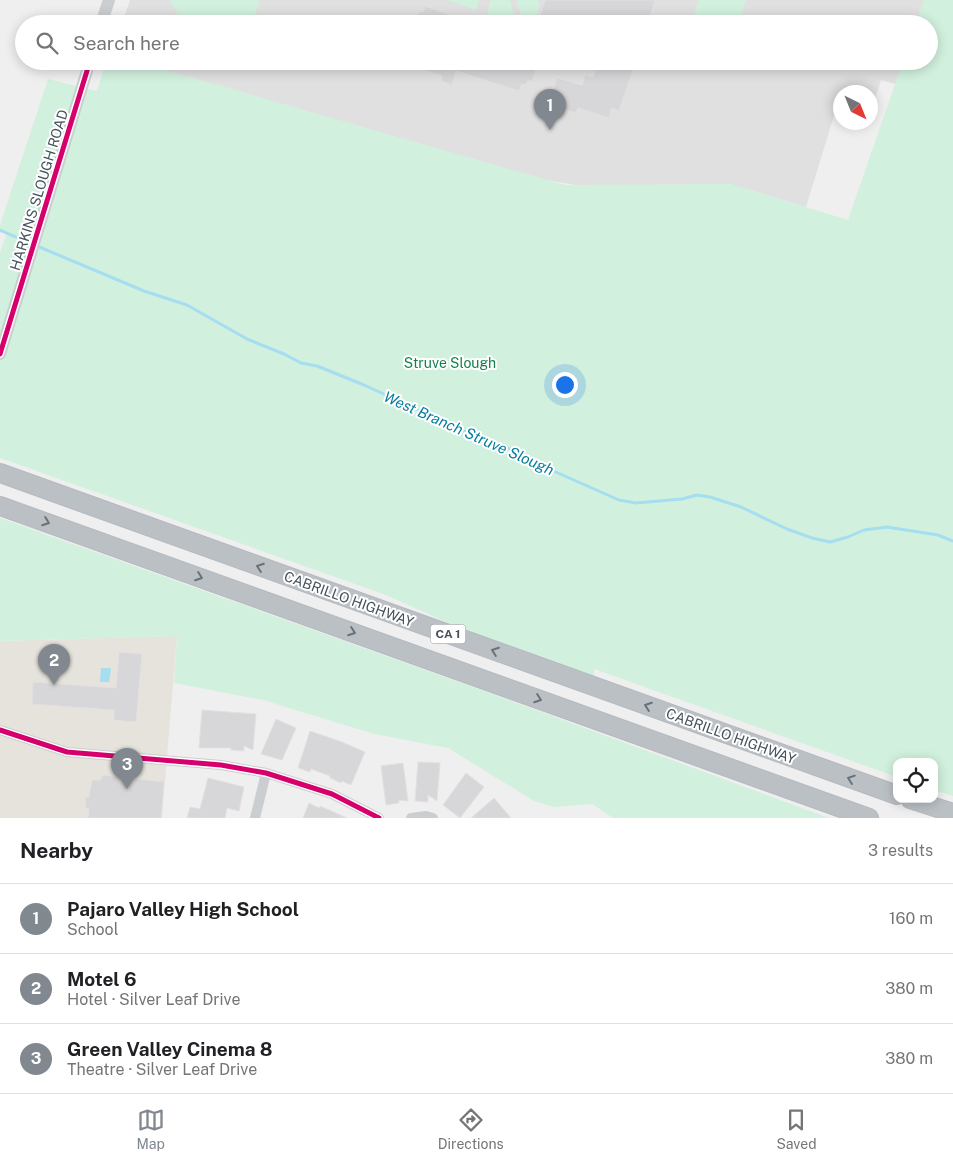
<!DOCTYPE html>
<html lang="en">
<head>
<meta charset="utf-8">
<style>
  :root { --surface:#fff; --page:#f6f6f6; --text:#202124; --muted:#757577; --line:#e0e0e0; --accent:#81888f }
  body { margin:0; font-family:"Public Sans",sans-serif; background:var(--page); color:var(--text) }
  .controls { position:absolute; right:15px; bottom:15px; display:grid; overflow:hidden; border-radius:10px; box-shadow:0 2px 12px #0003 }
  .controls button { width:45px; height:45px; display:grid; place-items:center; padding:0; border:0; border-bottom:1px solid var(--line); background:var(--surface); color:var(--text); font:25px sans-serif }
  .compass { position:absolute; left:833px; top:85px; width:45px; height:45px; border-radius:50%; background:var(--surface); box-shadow:0 2px 12px #0003; rotate:137deg }
  .you { position:absolute; left:564px; top:384px; width:18px; height:18px; margin:-12px; border:4px solid #fff; border-radius:50%; background:#1a73e8; box-shadow:0 0 0 8px #1a73e833 }
  .badge { display:grid; place-items:center; width:32px; height:32px; border-radius:50%; background:var(--accent); color:#fff; font-size:16px; font-weight:700 }
  .pin { position:absolute; translate:-50% -41px; filter:drop-shadow(0 1px 2px #0008) }
  .pin::after { content:''; position:absolute; top:26px; width:18px; height:15px; background:inherit; clip-path:polygon(0 0,100% 0,50% 100%) }
  .list { margin:0; padding:0; list-style:none }
  h2 { display:flex; justify-content:space-between; align-items:center; height:65px; margin:0; padding:0 20px; font-size:21px }
  h2 small { font-size:16px; font-weight:400; color:var(--muted) }
  .list li { display:grid; grid-template-columns:32px 1fr auto; gap:15px; align-items:center; box-sizing:border-box; height:70px; padding:0 20px; border-top:1px solid var(--line) }
  .list b { display:block; font-size:19px; white-space:nowrap }
  .list p { margin:0; font-size:16px; white-space:nowrap; color:var(--muted) }
  .list em { font-size:16px; font-style:normal; color:var(--muted) }
  .icon { flex:none; width:28px; height:28px; fill:none; stroke:currentColor; stroke-width:2; stroke-linecap:round; stroke-linejoin:round }
  .map { position:relative; flex:none; width:953px; height:818px; overflow:hidden }
  .search { position:absolute; background:var(--surface); box-shadow:0 2px 12px #0003; left:15px; right:15px; top:15px; height:55px; display:flex; align-items:center; gap:12px; box-sizing:border-box; padding:0 18px; border-radius:28px; color:var(--muted); font-size:19px }
  .sheet { height:275px; background:var(--surface) }
  nav { display:flex; justify-content:space-around; align-items:center; box-sizing:border-box; height:70px; border-top:1px solid var(--line); background:var(--surface); font-size:14px; color:var(--muted) }
  nav a { display:grid; justify-items:center; gap:2px }
  nav .on { color:var(--accent) }
  .map>svg:first-child { display:block }
</style>
</head>
<body>
<div class="map">
<svg width="953" height="818" viewBox="0 0 953 818">
  <rect width="100%" height="100%" fill="#f0efef"/>
  <path fill="#e5e3dc" d="M 177,636 L 162,818 L 0,818 L 0,641 Z"/>
  <path fill="#e1e0e1" d="M 130,0 L 925,0 L 918,24 L 122,24 Z
    M 108,61 L 906,61 L 898,85 L 881,80 L 875,99 L 871,105 L 870,92 L 840,92 L 840,118 L 834,116 L 806,207 L 750,190 L 581,186 L 354,147 L 97,93 Z"/>
  <path fill="#d2f0de" d="M 170,0 L 260,0 L 252,24 L 183,24 Z
    M 447,0 L 479,0 L 476,10 Z
    M 491,0 L 510,0 L 516,23 L 487,14 Z
    M 516,0 L 537,0 L 540,3 L 534,24 L 524,24 Z
    M 699,0 L 746,0 L 738,24 L 691,24 Z
    M 924,0 L 953,0 L 953,796 L 934,790 L 934,762 L 897,762 L 897,777 L 594,669 L 594,685 L 530,660 L 386,595 L 0,458 L 0,253 L 6,235 L 0,230 L 0,225 L 48,79 L 97,91 L 103,71 L 110,61 L 134,61 L 565,185 L 731,184 L 848,220 L 903,61 L 929,61 L 929,24 L 916,24 Z
    M 693,61 L 726,61 L 723,71 Z
    M 0,518 L 498,696 L 829,818 L 613,818 L 592,804 L 554,807 L 534,801 L 448,748 L 374,734 L 263,700 L 174,683 L 177,636 L 0,641 Z"/>
  <path fill="#a4def0" d="M 101,668 L 111,668 L 109,682 L 100,682 Z"/>
  <g fill="none" stroke-linecap="round" stroke-linejoin="round">
    <path stroke="#a4def0" stroke-width="3" d="M 0,230 L 32,244
      M 37,246 L 144,291 L 187,305 L 247,339 L 284,354 L 301,363 L 317,366 L 364,385 L 443,421 L 458,429 L 487,439 L 528,457 L 542,466 L 619,500 L 636,503 L 682,499 L 697,495 L 710,497 L 741,507 L 787,529 L 812,538 L 830,542 L 848,537 L 864,530 L 887,527 L 938,535 L 953,541"/>
  </g>
  <path fill="#d7d7d9" stroke="#e1e1e2" d="M 545,0 L 655,0 L 648,24 L 640,24 L 616,16 L 613,24 L 553,24 L 539,19 Z
    M 425,6 L 453,16 L 454,14 L 464,17 L 463,19 L 471,22 L 470,24 L 415,24 L 419,11 L 423,12 Z
    M 400,61 L 534,61 L 532,66 L 537,67 L 532,82 L 528,80 L 526,85 L 522,84 L 519,91 L 456,71 L 452,85 L 441,81 L 442,76 L 400,63 Z
    M 598,61 L 605,61 L 633,70 L 619,111 L 612,108 L 609,118 L 578,108 L 576,113 L 549,104 L 557,78 L 582,85 L 585,75 L 593,77 Z
    M 119,652 L 142,654 L 136,722 L 114,720 L 114,710 L 32,704 L 33,682 L 116,688 Z
    M 202,710 L 256,714 L 253,750 L 244,746 L 244,751 L 231,750 L 231,748 L 199,748 Z
    M 276,719 L 296,728 L 282,760 L 261,754 Z
    M 310,731 L 342,742 L 365,752 L 351,785 L 342,781 L 341,783 L 330,778 L 330,776 L 311,769 L 310,772 L 298,768 Z
    M 418,762 L 440,763 L 437,801 L 428,795 L 428,802 L 415,801 Z
    M 403,763 L 408,801 L 399,800 L 399,803 L 386,805 L 381,766 Z
    M 466,773 L 484,787 L 460,818 L 443,805 Z
    M 102,775 L 164,782 L 161,818 L 88,818 L 89,808 L 85,808 L 86,797 L 89,797 L 92,780 L 101,780 Z
    M 208,778 L 244,787 L 239,811 L 227,808 L 225,818 L 187,818 L 190,807 L 200,809 Z
    M 494,798 L 511,818 L 471,818 Z
    M 309,803 L 319,808 L 320,806 L 347,818 L 303,818 Z"/>
  <g fill="none" stroke-linecap="round" stroke-linejoin="round">
    <defs>
      <path id="motorway" d="M 0,473 L 897,795
        M 0,506 L 869,818
        M 910,799 L 953,813"/>
    </defs>
    <use href="#motorway" stroke="#b4b9bf" stroke-width="20"/>
    <path stroke="#cbced0" stroke-width="10" d="M 0,730 L 67,752 L 221,765 L 266,773 L 332,794 L 379,818
      M 255,818 L 266,773
      M 411,818 L 426,816 L 433,818"/>
    <path stroke="#cbced0" stroke-width="12" d="M 101,24 L 109,0
      M 0,354 L 90,61"/>
    <use href="#motorway" stroke="#bbc0c5" stroke-width="18"/>
    <defs>
      <path id="cycleway" d="M 0,354 L 90,61
        M 0,730 L 67,752 L 221,765 L 266,773 L 332,794 L 379,818"/>
    </defs>
    <use href="#cycleway" stroke="#fff" stroke-width="8"/>
    <use href="#cycleway" stroke="#d6006c" stroke-width="5"/>
  </g>
  <defs><path id="oneway-chevron" d="M-2-3.5L2.5 0L-2 3.5" fill="none" stroke-width="1.6" stroke-linecap="round" stroke-linejoin="round" transform="scale(1.25)"/></defs>
  <g stroke="#68727c">
    <use href="#oneway-chevron" transform="translate(46 522) rotate(20)"/>
    <use href="#oneway-chevron" transform="translate(260 567) rotate(-160)"/>
    <use href="#oneway-chevron" transform="translate(199 577) rotate(20)"/>
    <use href="#oneway-chevron" transform="translate(352 632) rotate(20)"/>
    <use href="#oneway-chevron" transform="translate(495 651) rotate(-160)"/>
    <use href="#oneway-chevron" transform="translate(538 699) rotate(20)"/>
    <use href="#oneway-chevron" transform="translate(648 706) rotate(-160)"/>
    <use href="#oneway-chevron" transform="translate(851 779) rotate(-161)"/>
  </g>
  <g text-anchor="middle" dominant-baseline="central" stroke-width="4" stroke-linejoin="round" paint-order="stroke">
    <rect fill="#fff" stroke="#7d858d" stroke-width="1" x="430.5" y="624.5" width="35" height="19" rx="4"/>
    <g font-size="12" font-weight="bold" fill="#45515c">
      <text x="448" y="634">CA 1</text>
    </g>
    <g font-size="14" fill="#45515c" stroke="#fff">
      <text transform="translate(39 190) rotate(-73)">HARKINS SLOUGH ROAD</text>
      <text transform="translate(349 599) rotate(20)">CABRILLO HIGHWAY</text>
      <text transform="translate(731 736) rotate(20)">CABRILLO HIGHWAY</text>
    </g>
    <g font-size="14" fill="#12814c" stroke="#fff">
      <text x="450" y="363">Struve Slough</text>
    </g>
    <g font-size="15" font-style="italic" fill="#067c9f" stroke="#fff">
      <text transform="translate(469 433) rotate(24)">West Branch Struve Slough</text>
    </g>
  </g>
</svg>
<div class="controls">
<button><svg class="icon" aria-label="locate" viewBox="0 0 24 24"><circle cx="12" cy="12" r="6"/><path d="M12 2v4M12 18v4M2 12h4M18 12h4"/></svg></button>
</div>
<svg class="compass" viewBox="-18 -18 36 36"><path d="M0-13l5 13h-10z" fill="#e53935"/><path d="M0 13l5-13h-10z" fill="#757577"/></svg>
<div class="you"></div>
<div class="pin badge" style="left:550px;top:130px">1</div>
<div class="pin badge" style="left:54px;top:685px">2</div>
<div class="pin badge" style="left:127px;top:789px">3</div>
<div class="search"><svg class="icon" aria-label="search" viewBox="0 0 24 24"><circle cx="10" cy="10" r="6"/><path d="M15 15l6 6"/></svg>Search here</div>
</div>
<section class="sheet">
<h2>Nearby<small>3 results</small></h2>
<ul class="list">
<li><span class="badge">1</span><div><b>Pajaro Valley High School</b><p>School</p></div><em>160 m</em></li>
<li><span class="badge">2</span><div><b>Motel 6</b><p>Hotel · Silver Leaf Drive</p></div><em>380 m</em></li>
<li><span class="badge">3</span><div><b>Green Valley Cinema 8</b><p>Theatre · Silver Leaf Drive</p></div><em>380 m</em></li>
</ul>
</section>
<nav>
<a class="on"><svg class="icon" aria-label="map" viewBox="0 0 24 24"><path d="M3 6l6-2 6 2 6-2v14l-6 2-6-2-6 2zM9 4v14M15 6v14"/></svg>Map</a>
<a><svg class="icon" aria-label="directions" viewBox="0 0 24 24"><path d="M12 3l9 9-9 9-9-9zM9 14v-3h6M13 9l2 2-2 2"/></svg>Directions</a>
<a><svg class="icon" aria-label="saved" viewBox="0 0 24 24"><path d="M7 4h10v16l-5-4-5 4z"/></svg>Saved</a>
</nav>
</body>
</html>
